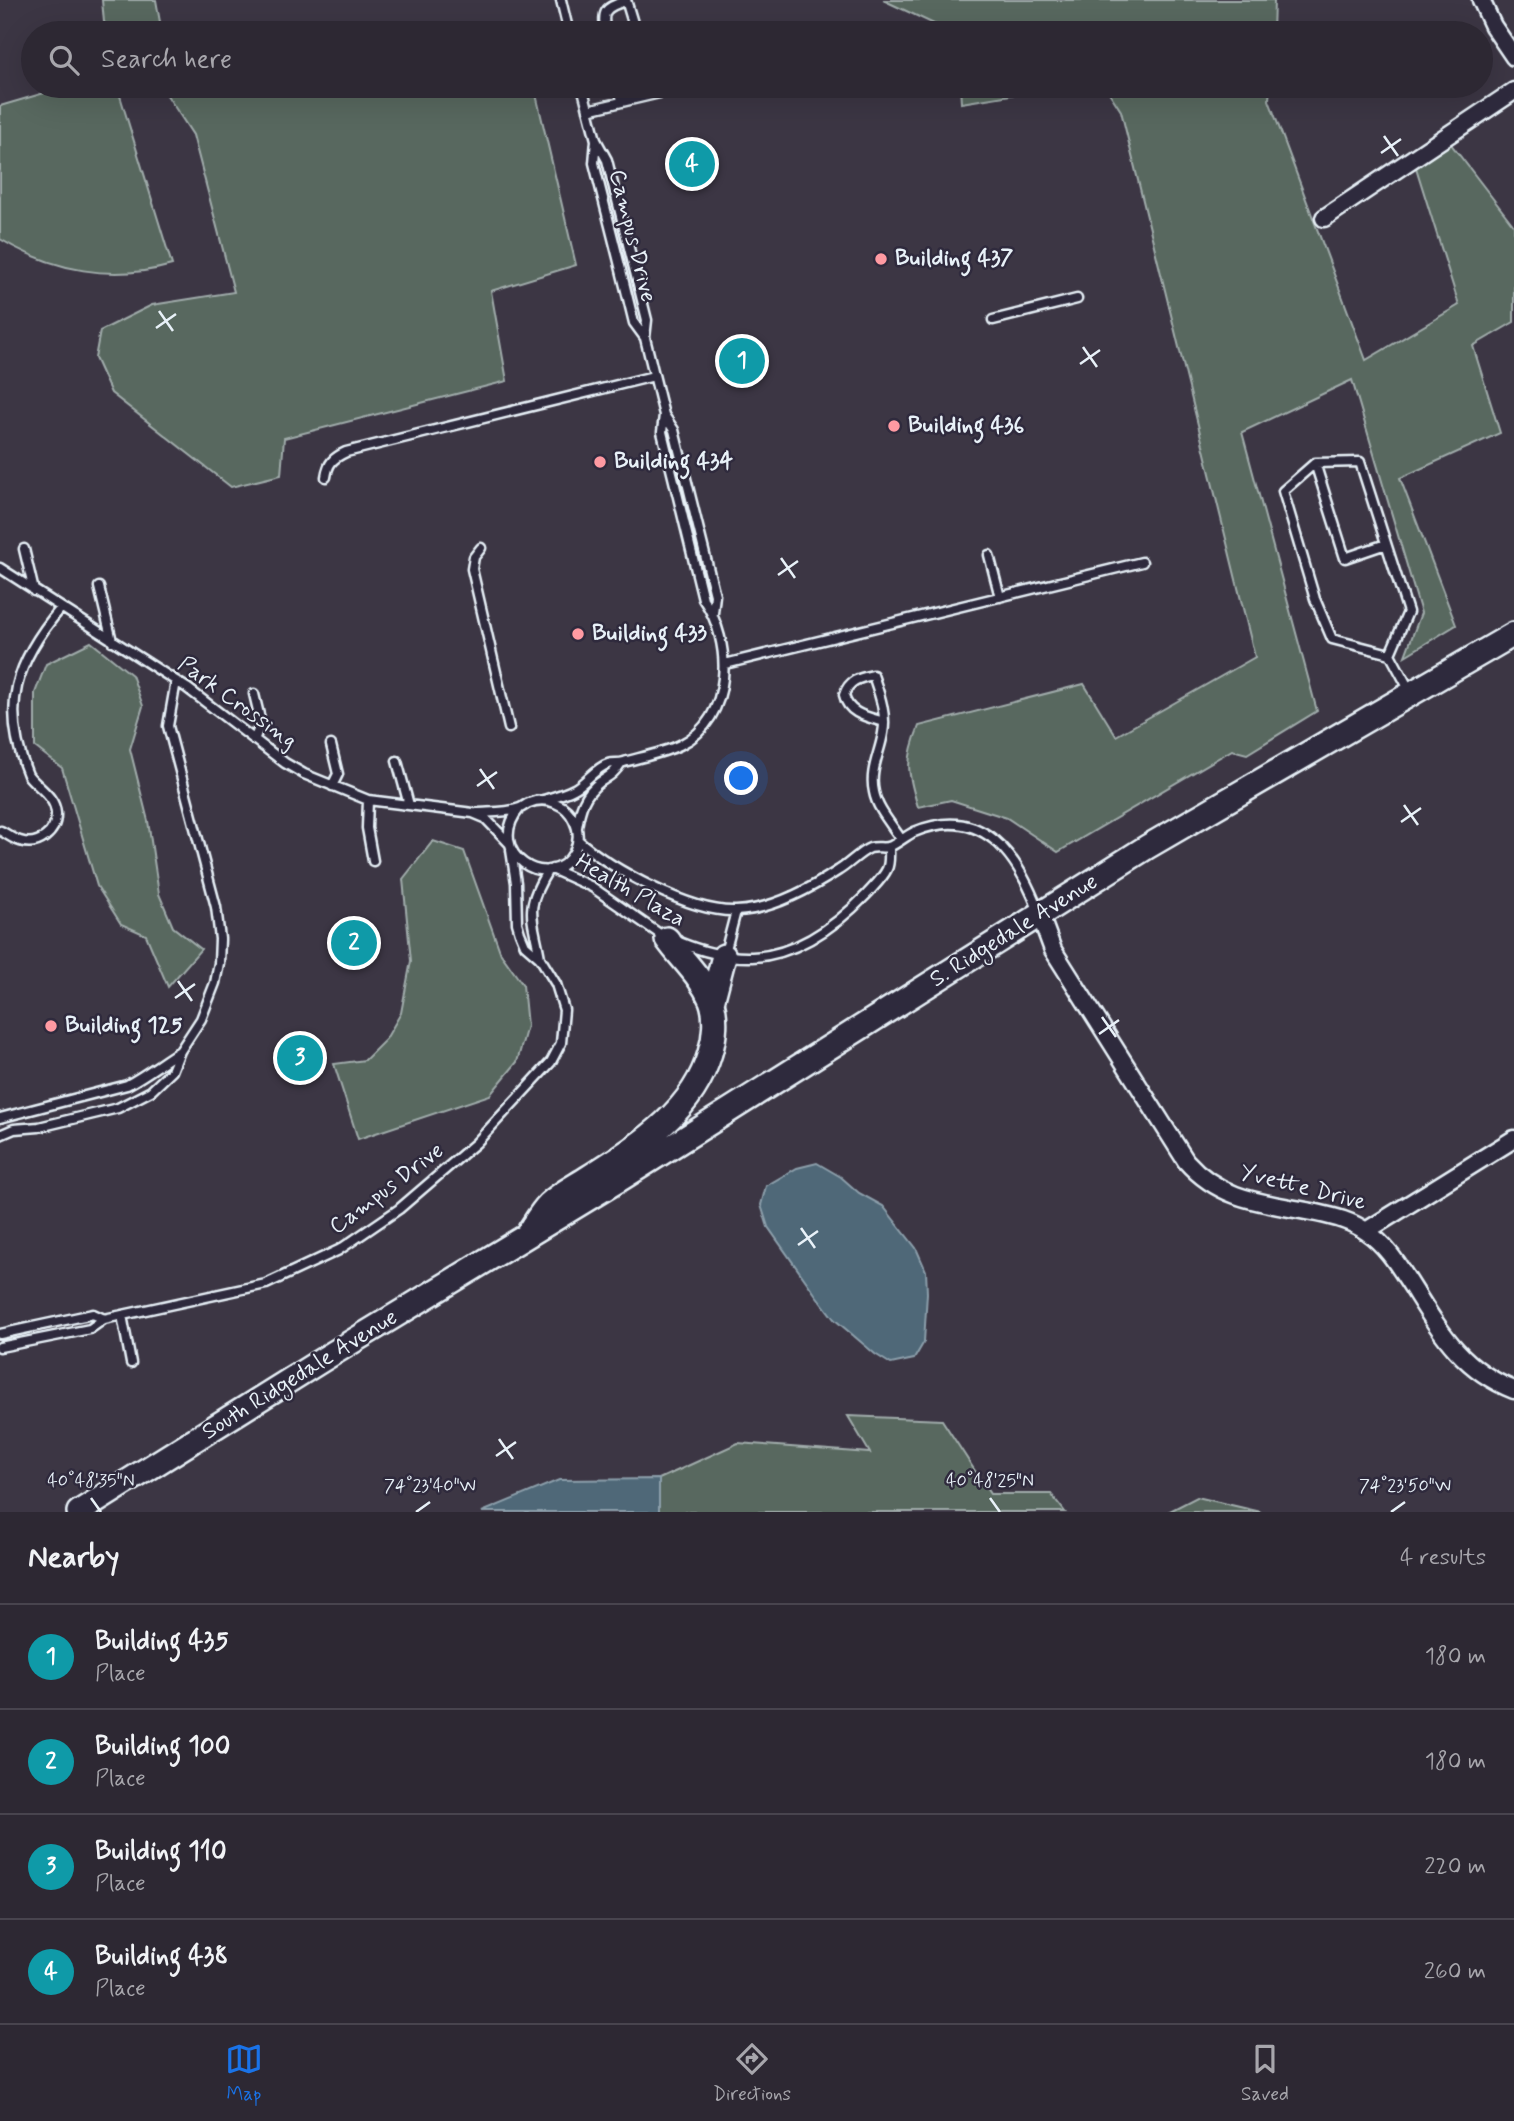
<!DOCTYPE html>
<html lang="en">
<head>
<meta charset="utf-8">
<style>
  :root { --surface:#2d2833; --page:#35303b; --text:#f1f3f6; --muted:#a7a6ac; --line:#48444e; --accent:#1a73e8 }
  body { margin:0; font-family:Mynerve,sans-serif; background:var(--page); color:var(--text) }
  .you { position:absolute; left:742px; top:779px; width:24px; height:24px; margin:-18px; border:5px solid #fff; border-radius:50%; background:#1a73e8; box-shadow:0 0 0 10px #1a73e833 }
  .badge { display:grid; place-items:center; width:46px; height:46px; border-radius:50%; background:var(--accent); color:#fff; font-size:23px; font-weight:700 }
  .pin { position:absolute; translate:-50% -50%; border:4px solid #fff; box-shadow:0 2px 7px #0006 }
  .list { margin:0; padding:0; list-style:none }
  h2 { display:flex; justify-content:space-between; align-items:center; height:91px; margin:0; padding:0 28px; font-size:30px }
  h2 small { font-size:23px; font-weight:400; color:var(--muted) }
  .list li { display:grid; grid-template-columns:46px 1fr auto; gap:21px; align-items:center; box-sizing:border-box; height:105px; padding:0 28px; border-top:2px solid var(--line) }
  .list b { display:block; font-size:26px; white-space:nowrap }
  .list p { margin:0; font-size:23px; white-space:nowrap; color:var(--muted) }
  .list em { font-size:23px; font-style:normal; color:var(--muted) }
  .icon { flex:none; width:38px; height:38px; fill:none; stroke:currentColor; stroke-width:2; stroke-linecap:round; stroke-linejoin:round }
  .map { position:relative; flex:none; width:1514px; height:1512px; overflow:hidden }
  .search { position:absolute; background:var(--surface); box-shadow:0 7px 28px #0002; left:21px; right:21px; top:21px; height:77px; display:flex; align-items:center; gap:18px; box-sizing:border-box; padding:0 24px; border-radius:38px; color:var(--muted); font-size:26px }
  .sheet { height:511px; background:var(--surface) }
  nav { display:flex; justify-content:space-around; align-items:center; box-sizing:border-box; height:98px; border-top:2px solid var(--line); background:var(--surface); font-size:19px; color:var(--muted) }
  nav a { display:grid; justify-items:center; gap:4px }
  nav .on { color:var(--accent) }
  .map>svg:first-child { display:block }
</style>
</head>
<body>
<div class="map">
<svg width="1514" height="1512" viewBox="0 0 1514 1512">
  <rect width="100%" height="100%" fill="#3c3644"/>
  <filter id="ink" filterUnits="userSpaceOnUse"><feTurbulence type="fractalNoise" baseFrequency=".0143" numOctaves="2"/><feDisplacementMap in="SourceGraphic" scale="14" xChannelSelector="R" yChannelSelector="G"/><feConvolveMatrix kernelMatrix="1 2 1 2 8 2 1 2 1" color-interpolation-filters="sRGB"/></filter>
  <g filter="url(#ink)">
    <path fill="#58675e" stroke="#a0acab" stroke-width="2" d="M 102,0 L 156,0 L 162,33 L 117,33 L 104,22 Z
      M 883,0 L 1274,0 L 1273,33 L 953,33 Z
      M 406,24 L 430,33 L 379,33 Z
      M 68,86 L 117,86 L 172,265 C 112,282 53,271 0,239 L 0,106 Z
      M 161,86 L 189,86 L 197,93 L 241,86 L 528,86 L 535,90 L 576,265 L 491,291 L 507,381 L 284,438 L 281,475 L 231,487 L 111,393 L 95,358 L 100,331 L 152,305 L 234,292 L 193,135 Z
      M 960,86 L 1066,86 L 961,103 Z
      M 1105,86 L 1270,86 L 1269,100 L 1366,360 L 1459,305 L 1413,158 L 1447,139 L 1514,226 L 1514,322 L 1473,346 L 1500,433 L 1400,478 L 1456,625 L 1405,656 L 1421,613 L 1352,380 L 1242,432 L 1317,711 L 1247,754 L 1232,750 L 1058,852 L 1007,818 L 951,800 L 918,807 C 907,771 905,761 919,726 L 1084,684 L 1116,736 L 1255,657 L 1121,111 Z
      M 91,642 L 132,675 L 143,706 L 130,749 L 148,821 L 159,894 L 173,927 L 201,949 L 168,987 L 146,935 L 121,924 L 97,886 L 62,768 L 35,747 L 35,693 L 46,664 Z
      M 433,841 L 464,851 L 501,954 L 523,985 L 527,1026 L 517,1062 L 490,1095 L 358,1139 L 334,1064 L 365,1060 L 386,1039 L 401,1013 L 411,961 L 403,879 Z
      M 848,1416 L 942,1420 L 990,1494 L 1051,1494 L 1065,1512 L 659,1512 L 659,1479 L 738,1443 L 870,1453 Z
      M 1197,1497 L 1261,1512 L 1168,1512 Z"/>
    <path fill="#4f6878" stroke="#8c9fab" stroke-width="2" d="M 817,1163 L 841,1177 L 859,1193 L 883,1206 L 916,1248 L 926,1271 L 927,1293 L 924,1342 L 914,1359 L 891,1364 L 875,1354 L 834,1319 L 815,1294 L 768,1227 L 761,1205 L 766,1186 L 797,1168 Z
      M 659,1479 L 659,1512 L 482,1512 L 559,1480 Z"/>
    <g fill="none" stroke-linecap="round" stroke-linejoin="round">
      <defs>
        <path id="lane" d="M 561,0 L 569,33
          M 626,0 L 636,33
          M 606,33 C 601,11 605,7 626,1
          M 582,86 L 596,140 L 607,160 L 647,320 L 645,338 L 660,399 L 664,415 L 674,430 L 715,595 L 713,613
          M 619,86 L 622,101
          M 588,110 L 689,86
          M 596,140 L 594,163 L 618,258 L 634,323 L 645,338
          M 993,320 L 1077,299
          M 1315,463 L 1345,558 L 1386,544
          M 326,477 C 328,463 333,458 346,452 L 654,376
          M 481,548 L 474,557 L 472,569 L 509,728
          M 24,549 L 34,591
          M 989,555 L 1000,597
          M 0,568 L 187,688 L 285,763 L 304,774 L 368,800 L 473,813 L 485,818 L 509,843
          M 99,587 L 112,641
          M 1390,654 L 1408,612 L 1360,462 L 1315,463 L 1283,491 L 1315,599 L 1332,639 L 1390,654 L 1410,691
          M 725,664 L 1142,562
          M 254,694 L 261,723 L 254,740
          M 884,722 C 867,717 848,714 844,695 C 849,680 859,678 873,675 C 879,693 887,714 883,733 C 880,753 869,771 874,792 C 877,809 892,825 901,839
          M 331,745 L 338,774 L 332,786
          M 397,761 L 409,805
          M 368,800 L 367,828 L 373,861
          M 543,800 C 553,797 565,794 574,789 C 586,783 595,768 608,764 C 613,762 619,764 624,762 C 642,757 663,753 680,745 C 734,719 733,641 703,599 L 662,432 L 664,415
          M 477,813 C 491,812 507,813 520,808 C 523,807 526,804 529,803 C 546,796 567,804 574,821 C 579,830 579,842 574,852 C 550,896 482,853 520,808
          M 577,827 C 580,809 584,794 600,782 C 609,776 615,773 621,763
          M 1,831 C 7,834 13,839 20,841 C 38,847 57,833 56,813 C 55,796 37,787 28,775 C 0,707 16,661 61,608
          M 578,840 C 611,869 691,913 736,911 C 772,910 810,889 839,870 C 849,864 860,852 870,848 C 877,846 885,849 891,846 C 899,842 906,836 914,832 C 983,803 1018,856 1039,912
          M 552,869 L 592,887 L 667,939
          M 679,942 C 703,952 726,958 752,957 C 797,955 837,925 867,894 C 874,886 883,878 887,869 C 890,863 889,854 889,848
          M 725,953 L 736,911
          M 540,958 C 533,917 523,910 548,870
          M 0,1118 L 127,1085 C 146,1075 162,1062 180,1051
          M 0,1135 L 14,1129 L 39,1127 L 118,1108 L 151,1091 L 172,1071 L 180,1051 L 201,1019 L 215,983 L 219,963 L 220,939 L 216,907 L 168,726 L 176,681
          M 122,1315 L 131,1363
          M 0,1334 L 93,1314 L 104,1319
          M 0,1347 L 90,1329 L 104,1319 L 266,1284 L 339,1250 L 399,1209 L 476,1143 L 551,1062 L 561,1043 L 564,1010 L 556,984 L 540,958 L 525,945 L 520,933 L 517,923 L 516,883 L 511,850"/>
        <path id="street" d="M 1481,0 L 1493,26 L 1514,57
          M 1324,218 L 1514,91
          M 1040,915 L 1053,950 L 1186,1161 C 1222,1202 1267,1203 1317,1213 C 1335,1217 1352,1221 1367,1232 C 1387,1246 1398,1265 1411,1285 C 1440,1331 1461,1369 1514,1390
          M 1366,1231 L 1514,1139"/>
        <path id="secondary" d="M 712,1002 L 724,956
          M 530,1230 C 536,1221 542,1211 549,1204 C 560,1193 577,1185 589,1177 C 639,1145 693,1113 710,1053 C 715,1037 717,1016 711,1000 C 701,976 682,960 667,939
          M 79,1512 L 322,1360 L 622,1178 L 1147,847 L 1514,634"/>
      </defs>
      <use href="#lane" stroke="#e8f1f8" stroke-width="13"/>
      <use href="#street" stroke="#e8f1f8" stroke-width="21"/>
      <use href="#secondary" stroke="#e8f1f8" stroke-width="28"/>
      <use href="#lane" stroke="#2f2a3d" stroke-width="8"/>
      <use href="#street" stroke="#2f2a3d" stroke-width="16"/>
      <use href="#secondary" stroke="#2f2a3d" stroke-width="23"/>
    </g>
  </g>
  <path fill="none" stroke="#e8f1f8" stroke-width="2.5" d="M 1384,136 L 1398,156M 1381,153 L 1401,139M 159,311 L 173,331M 156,328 L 176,314M 1083,347 L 1097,367M 1080,364 L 1100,350M 781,558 L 795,578M 778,575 L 798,561M 480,769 L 494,789M 477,786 L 497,772M 1404,805 L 1418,825M 1401,822 L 1421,808M 178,981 L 192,1001M 175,998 L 195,984M 1102,1017 L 1116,1037M 1099,1034 L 1119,1020M 801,1228 L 815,1248M 798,1245 L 818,1231M 499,1439 L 513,1459M 496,1456 L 516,1442M 91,1498 L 101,1512M 990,1498 L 1000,1512M 416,1512 L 430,1502M 1391,1512 L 1405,1502"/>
  <g fill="#ff9aa2" stroke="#2f2a3d" stroke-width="2.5">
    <circle cx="881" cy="259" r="7"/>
    <circle cx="894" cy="426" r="7"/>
    <circle cx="600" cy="462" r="7"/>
    <circle cx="578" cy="634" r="7"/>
    <circle cx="51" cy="1026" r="7"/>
  </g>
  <g text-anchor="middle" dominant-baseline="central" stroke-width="5" stroke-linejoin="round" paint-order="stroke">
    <g font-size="23" fill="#e8f1f8" stroke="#2f2a3d">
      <text transform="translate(632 236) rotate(76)">Campus Drive</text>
      <text transform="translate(237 703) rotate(36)">Park Crossing</text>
      <text transform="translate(630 891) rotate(30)">Health Plaza</text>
      <text transform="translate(1014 931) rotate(-32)">S. Ridgedale Avenue</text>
      <text transform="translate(1303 1188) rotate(14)">Yvette Drive</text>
      <text transform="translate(387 1189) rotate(-37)">Campus Drive</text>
      <text transform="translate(300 1375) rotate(-32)">South Ridgedale Avenue</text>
    </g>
    <g font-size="23" font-weight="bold" fill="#e8f1f8" stroke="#2f2a3d" text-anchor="start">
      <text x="895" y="259">Building 437</text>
      <text x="908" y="426">Building 436</text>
      <text x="614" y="462">Building 434</text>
      <text x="592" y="634">Building 433</text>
      <text x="65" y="1026">Building 125</text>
    </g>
  </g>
  <g font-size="18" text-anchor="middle" fill="#e8f1f8" stroke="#2f2a3d" stroke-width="5" stroke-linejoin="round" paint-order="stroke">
    <text x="91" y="1486">40°48'35"N</text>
    <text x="990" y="1486">40°48'25"N</text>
    <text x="430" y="1491">74°23'40"W</text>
    <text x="1405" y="1491">74°23'50"W</text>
  </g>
</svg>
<div class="you"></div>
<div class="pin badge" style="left:742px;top:361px;background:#0f9aa8">1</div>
<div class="pin badge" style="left:354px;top:943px;background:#0f9aa8">2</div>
<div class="pin badge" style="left:300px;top:1058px;background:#0f9aa8">3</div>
<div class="pin badge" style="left:692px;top:164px;background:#0f9aa8">4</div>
<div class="search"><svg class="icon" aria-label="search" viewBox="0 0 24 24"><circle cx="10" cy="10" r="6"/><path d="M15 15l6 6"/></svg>Search here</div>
</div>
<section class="sheet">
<h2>Nearby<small>4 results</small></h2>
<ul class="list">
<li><span class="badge" style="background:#0f9aa8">1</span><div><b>Building 435</b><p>Place</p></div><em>180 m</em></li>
<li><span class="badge" style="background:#0f9aa8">2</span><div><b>Building 100</b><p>Place</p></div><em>180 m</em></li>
<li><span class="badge" style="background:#0f9aa8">3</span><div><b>Building 110</b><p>Place</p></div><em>220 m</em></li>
<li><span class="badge" style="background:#0f9aa8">4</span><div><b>Building 438</b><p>Place</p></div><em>260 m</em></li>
</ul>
</section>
<nav>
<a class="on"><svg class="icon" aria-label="map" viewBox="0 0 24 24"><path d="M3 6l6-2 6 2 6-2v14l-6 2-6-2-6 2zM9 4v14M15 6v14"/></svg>Map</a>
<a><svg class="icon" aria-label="directions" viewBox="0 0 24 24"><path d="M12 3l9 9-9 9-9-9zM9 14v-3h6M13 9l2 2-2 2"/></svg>Directions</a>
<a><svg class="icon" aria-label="saved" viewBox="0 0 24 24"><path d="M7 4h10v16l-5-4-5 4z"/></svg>Saved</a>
</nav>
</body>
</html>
